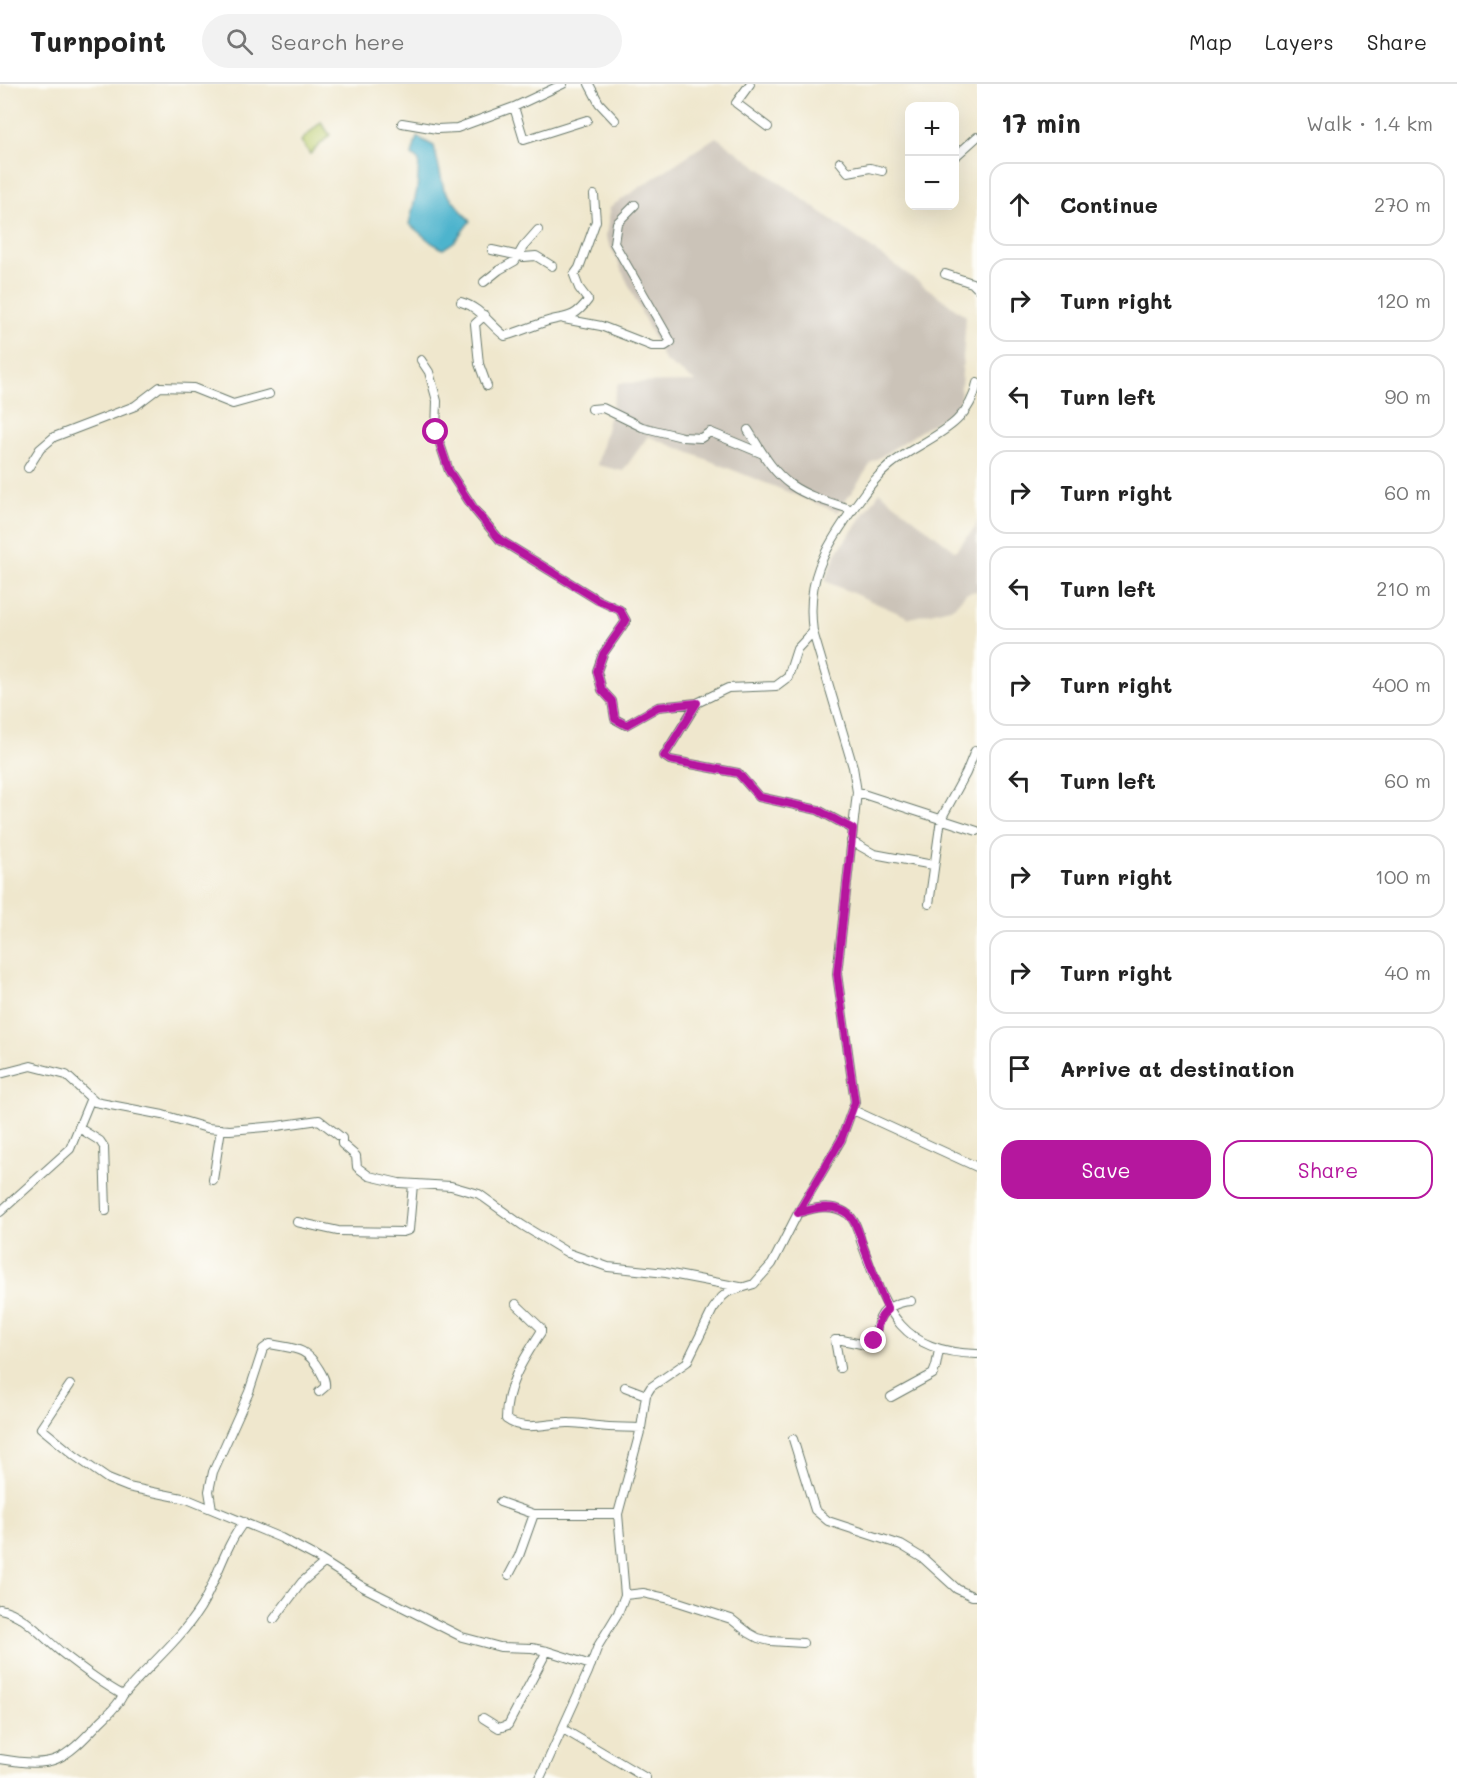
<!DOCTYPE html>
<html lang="en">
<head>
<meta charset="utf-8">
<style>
  :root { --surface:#fff; --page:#f2f2f2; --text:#222; --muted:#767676; --line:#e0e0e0; --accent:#b5179e }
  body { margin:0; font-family:Mali,sans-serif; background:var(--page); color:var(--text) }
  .controls { position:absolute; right:18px; top:18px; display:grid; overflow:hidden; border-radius:12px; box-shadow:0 6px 24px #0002 }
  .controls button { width:54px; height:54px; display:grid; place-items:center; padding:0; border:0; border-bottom:2px solid var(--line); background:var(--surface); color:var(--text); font:30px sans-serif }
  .stop { position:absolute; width:18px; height:18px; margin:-14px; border:4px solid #b5179e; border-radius:50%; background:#fff }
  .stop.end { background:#b5179e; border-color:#fff; box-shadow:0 2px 6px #0008 }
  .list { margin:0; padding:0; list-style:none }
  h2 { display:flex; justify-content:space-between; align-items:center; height:78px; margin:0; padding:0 24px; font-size:26px }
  h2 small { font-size:20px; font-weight:400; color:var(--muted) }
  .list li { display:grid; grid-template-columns:39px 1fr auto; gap:18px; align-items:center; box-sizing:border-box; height:84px; margin:0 12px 12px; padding:0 12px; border:2px solid var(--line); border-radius:18px }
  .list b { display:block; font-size:22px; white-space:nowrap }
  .list em { font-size:20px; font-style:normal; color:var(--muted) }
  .actions { display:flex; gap:12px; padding:18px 24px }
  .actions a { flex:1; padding:14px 0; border:2px solid var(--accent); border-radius:18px; text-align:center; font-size:21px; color:var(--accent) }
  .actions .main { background:var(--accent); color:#fff }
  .icon { flex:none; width:33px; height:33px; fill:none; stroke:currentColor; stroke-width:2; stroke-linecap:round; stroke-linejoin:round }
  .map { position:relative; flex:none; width:977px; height:1694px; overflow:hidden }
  header { display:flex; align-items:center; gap:36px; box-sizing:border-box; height:84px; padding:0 30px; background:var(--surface); border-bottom:2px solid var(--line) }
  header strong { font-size:28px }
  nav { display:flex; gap:33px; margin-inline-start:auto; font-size:21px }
  .search { width:420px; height:54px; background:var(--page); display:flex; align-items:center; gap:15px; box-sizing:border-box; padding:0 21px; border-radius:33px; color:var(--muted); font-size:22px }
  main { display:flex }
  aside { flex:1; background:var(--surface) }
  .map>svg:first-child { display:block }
</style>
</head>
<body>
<header>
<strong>Turnpoint</strong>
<div class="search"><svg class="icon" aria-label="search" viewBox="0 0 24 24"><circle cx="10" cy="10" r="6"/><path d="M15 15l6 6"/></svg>Search here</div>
<nav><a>Map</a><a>Layers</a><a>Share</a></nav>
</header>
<main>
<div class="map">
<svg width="977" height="1694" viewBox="0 0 977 1694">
  <rect width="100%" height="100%" fill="#fdfcf7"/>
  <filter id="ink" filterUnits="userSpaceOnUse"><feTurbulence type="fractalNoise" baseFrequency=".0167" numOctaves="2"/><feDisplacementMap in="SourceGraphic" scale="12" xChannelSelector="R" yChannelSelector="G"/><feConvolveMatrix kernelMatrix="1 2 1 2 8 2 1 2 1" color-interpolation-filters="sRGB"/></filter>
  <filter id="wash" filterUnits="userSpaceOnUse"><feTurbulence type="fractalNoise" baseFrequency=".008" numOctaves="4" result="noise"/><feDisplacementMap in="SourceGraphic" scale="24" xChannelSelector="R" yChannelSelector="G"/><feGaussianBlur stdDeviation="1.35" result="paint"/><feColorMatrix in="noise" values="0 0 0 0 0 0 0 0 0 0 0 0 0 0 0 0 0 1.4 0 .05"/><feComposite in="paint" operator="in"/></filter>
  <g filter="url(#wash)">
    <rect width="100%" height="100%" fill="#efe7cd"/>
    <path fill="#cbc3b8" d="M 716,53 L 966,232 L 960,317 L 951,328 L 872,378 L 838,428 L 648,352 L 623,387 L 597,381 L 618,299 L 696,298 L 664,276 L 606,153 L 610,123 Z
      M 880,408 L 955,467 L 975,444 L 977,436 L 977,507 L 966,509 L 954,523 L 910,534 L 825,497 L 837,468 Z"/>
    <path fill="#bbce72" stroke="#6d8653" stroke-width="1.5" d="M 321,38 L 330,51 L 310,70 L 301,57 Z"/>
    <path fill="#4eb4cd" stroke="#367880" stroke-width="1.5" d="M 417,53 L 434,62 L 444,106 L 470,137 L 455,157 L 443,165 L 432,159 L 409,140 L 417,106 L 419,77 L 412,71 Z"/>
  </g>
  <g filter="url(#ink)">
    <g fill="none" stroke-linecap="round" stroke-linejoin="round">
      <defs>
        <path id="street" d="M 589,0 L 599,19 L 615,36
          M 750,0 L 736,19 L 768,43
          M 514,23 L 524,56 L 587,36
          M 402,39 L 437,45 L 457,44 L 514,23 L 563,0
          M 957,71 L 977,53
          M 840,78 L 848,88 L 870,84 L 882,87
          M 492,166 L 524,173 L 536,172 L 552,182
          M 945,190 L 972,199 L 977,204
          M 484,198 L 499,186 L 515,177 L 523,163 L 538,146
          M 461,218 C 480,223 490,241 505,252 C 518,248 530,243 542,239 C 563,231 572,238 588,216 L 579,204 L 574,191 L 579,184 L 596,137 L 594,111
          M 485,231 L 475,240 L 479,280 L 487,302
          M 564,235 L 601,242 L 652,262 L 665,262 L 671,258 L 614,159 L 617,139 L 635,121
          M 421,276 L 429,288 L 437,317 L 436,348 L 449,387 L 474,425 L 500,456 L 598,516 L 620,526 L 626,537 L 603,570 L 597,587 L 602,606 L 612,617 L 615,635 L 626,641 L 658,623 L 697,619 L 664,672 L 670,676 L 738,689 L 759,713 L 818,726 L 853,745
          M 592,325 L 603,324 L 642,343 L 682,353 L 701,354 L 710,348 L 763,370
          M 748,346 C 760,365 772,388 791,401 C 810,414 832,419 853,426
          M 28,384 L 40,365 L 54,353 L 135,322 L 160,303 L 193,304 L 233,320 L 269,310
          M 697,619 L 728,604 L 776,602 L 788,593 L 797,565 L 813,548
          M 857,708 L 977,747
          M 851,757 L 874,770 L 933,781
          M 929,820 L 941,735 L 966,689 L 975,667
          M 0,990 L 31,982 L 66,991 L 95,1018 L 163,1031 L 207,1044 L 230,1046 L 277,1042 L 319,1036 L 342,1054 L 342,1060 L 356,1072 L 357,1083 L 369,1092 L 399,1099 L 451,1102 L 479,1110 L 522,1141 L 568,1169 L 608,1183 L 666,1189 L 740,1203
          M 853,1026 L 977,1083
          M 79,1044 L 100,1057 L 104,1063 L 106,1127
          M 213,1096 L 221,1045
          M 0,1128 L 70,1065 L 91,1014
          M 798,1129 C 813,1124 831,1119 846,1129 C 855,1134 858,1147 861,1157 C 885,1222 896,1268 977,1270
          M 297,1138 L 338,1147 L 403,1148 L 409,1146 L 413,1100
          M 516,1220 L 541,1244 L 541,1248 C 523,1276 506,1301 506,1335 C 524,1349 550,1338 570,1339 C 580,1339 589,1341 598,1342 C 613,1344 627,1343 641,1344
          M 840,1284 L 835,1256 L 842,1256 L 871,1262 C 876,1254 875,1248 878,1239 C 882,1224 897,1218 911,1217
          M 70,1301 L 41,1344 L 75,1372 L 108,1395 L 128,1403 L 187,1415 L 281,1454 L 313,1471 L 363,1503 L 462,1553 L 500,1563 L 532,1564 L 547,1567 L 591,1581
          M 625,1303 L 646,1311
          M 891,1313 L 933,1290 L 936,1282 L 939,1266
          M 793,1355 L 815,1426 L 828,1437 L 901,1461 L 924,1475 L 957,1505 L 972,1512 L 977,1512
          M 500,1418 L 534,1430 L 618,1430
          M 212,1425 L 209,1407 L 213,1388 L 249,1308 L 263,1265 L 270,1260 C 294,1265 305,1262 319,1285 C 322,1291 326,1295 325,1303 L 319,1308
          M 509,1491 L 519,1472 L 534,1430
          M 625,1511 L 643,1509 L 666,1514 L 731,1535 L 749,1549 L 758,1554 L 770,1557 L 803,1559
          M 0,1525 C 21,1528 44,1554 61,1568 C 80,1583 101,1599 123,1611 C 148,1582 179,1557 200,1524 C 217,1497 224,1463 244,1438
          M 274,1535 L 302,1498 L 324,1479
          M 483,1634 L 499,1644 L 508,1641 L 547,1567
          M 563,1645 L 646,1694
          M 0,1675 C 55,1684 62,1678 99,1639 C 108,1630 118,1622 123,1611
          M 540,1694 L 588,1588 L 598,1562 L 618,1529 L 625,1511 L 618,1430 L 641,1344 L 646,1311 L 651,1303 L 687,1278 L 713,1225 L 722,1213 L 728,1208 L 754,1200 L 772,1180 L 798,1129 L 841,1056 L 855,1018 L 837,890 L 857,708 L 853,683 L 813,548 C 806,495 823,469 852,426 C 864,410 874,394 890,381 C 923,354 968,346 977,299"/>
      </defs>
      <use href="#street" stroke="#68786a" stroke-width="10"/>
      <use href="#street" stroke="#fff" stroke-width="8"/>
    </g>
  </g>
  <g fill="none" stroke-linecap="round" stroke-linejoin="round" filter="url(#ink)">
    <path stroke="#b5179e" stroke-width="8" d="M 436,348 L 449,387 L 474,425 L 500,456 L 598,516 L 620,526 L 626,537 L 603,570 L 597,587 L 602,606 L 612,617 L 615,635 L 626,641 L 658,623 L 697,619 L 664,672 L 670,676 L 738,689 L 759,713 L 818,726 L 853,745 L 837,890 L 855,1018 L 841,1056 L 798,1129 C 814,1124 834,1119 848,1130 C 857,1138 860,1153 864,1164 C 872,1185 879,1206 888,1226 C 876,1234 879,1245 874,1257"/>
  </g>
</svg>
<div class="controls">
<button>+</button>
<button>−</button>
</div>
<div class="stop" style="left:436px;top:348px"></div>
<div class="stop end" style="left:874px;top:1257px"></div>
</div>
<aside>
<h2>17 min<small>Walk · 1.4 km</small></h2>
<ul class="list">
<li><svg class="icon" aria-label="ahead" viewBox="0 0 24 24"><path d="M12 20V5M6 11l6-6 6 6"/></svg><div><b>Continue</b></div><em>270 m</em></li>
<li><svg class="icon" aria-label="right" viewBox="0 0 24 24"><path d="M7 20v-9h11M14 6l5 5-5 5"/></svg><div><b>Turn right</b></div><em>120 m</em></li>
<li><svg class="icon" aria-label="left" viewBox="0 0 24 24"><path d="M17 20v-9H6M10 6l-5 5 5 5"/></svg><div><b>Turn left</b></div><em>90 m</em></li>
<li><svg class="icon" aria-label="right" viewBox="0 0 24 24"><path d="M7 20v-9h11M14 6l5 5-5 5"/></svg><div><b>Turn right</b></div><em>60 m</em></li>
<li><svg class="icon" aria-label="left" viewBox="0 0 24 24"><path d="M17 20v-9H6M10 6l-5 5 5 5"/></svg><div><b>Turn left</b></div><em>210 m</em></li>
<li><svg class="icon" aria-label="right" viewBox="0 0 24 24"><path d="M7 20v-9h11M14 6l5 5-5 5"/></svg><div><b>Turn right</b></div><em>400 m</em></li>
<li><svg class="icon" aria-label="left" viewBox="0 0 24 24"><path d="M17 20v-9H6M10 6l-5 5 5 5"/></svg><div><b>Turn left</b></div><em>60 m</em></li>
<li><svg class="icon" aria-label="right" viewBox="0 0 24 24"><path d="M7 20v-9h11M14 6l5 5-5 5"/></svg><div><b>Turn right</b></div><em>100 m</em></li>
<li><svg class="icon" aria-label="right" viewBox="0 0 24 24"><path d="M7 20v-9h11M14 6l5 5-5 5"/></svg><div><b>Turn right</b></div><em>40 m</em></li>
<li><svg class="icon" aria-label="arrive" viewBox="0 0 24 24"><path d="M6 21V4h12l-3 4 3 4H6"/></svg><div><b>Arrive at destination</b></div></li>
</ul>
<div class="actions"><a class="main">Save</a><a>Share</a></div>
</aside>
</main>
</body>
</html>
